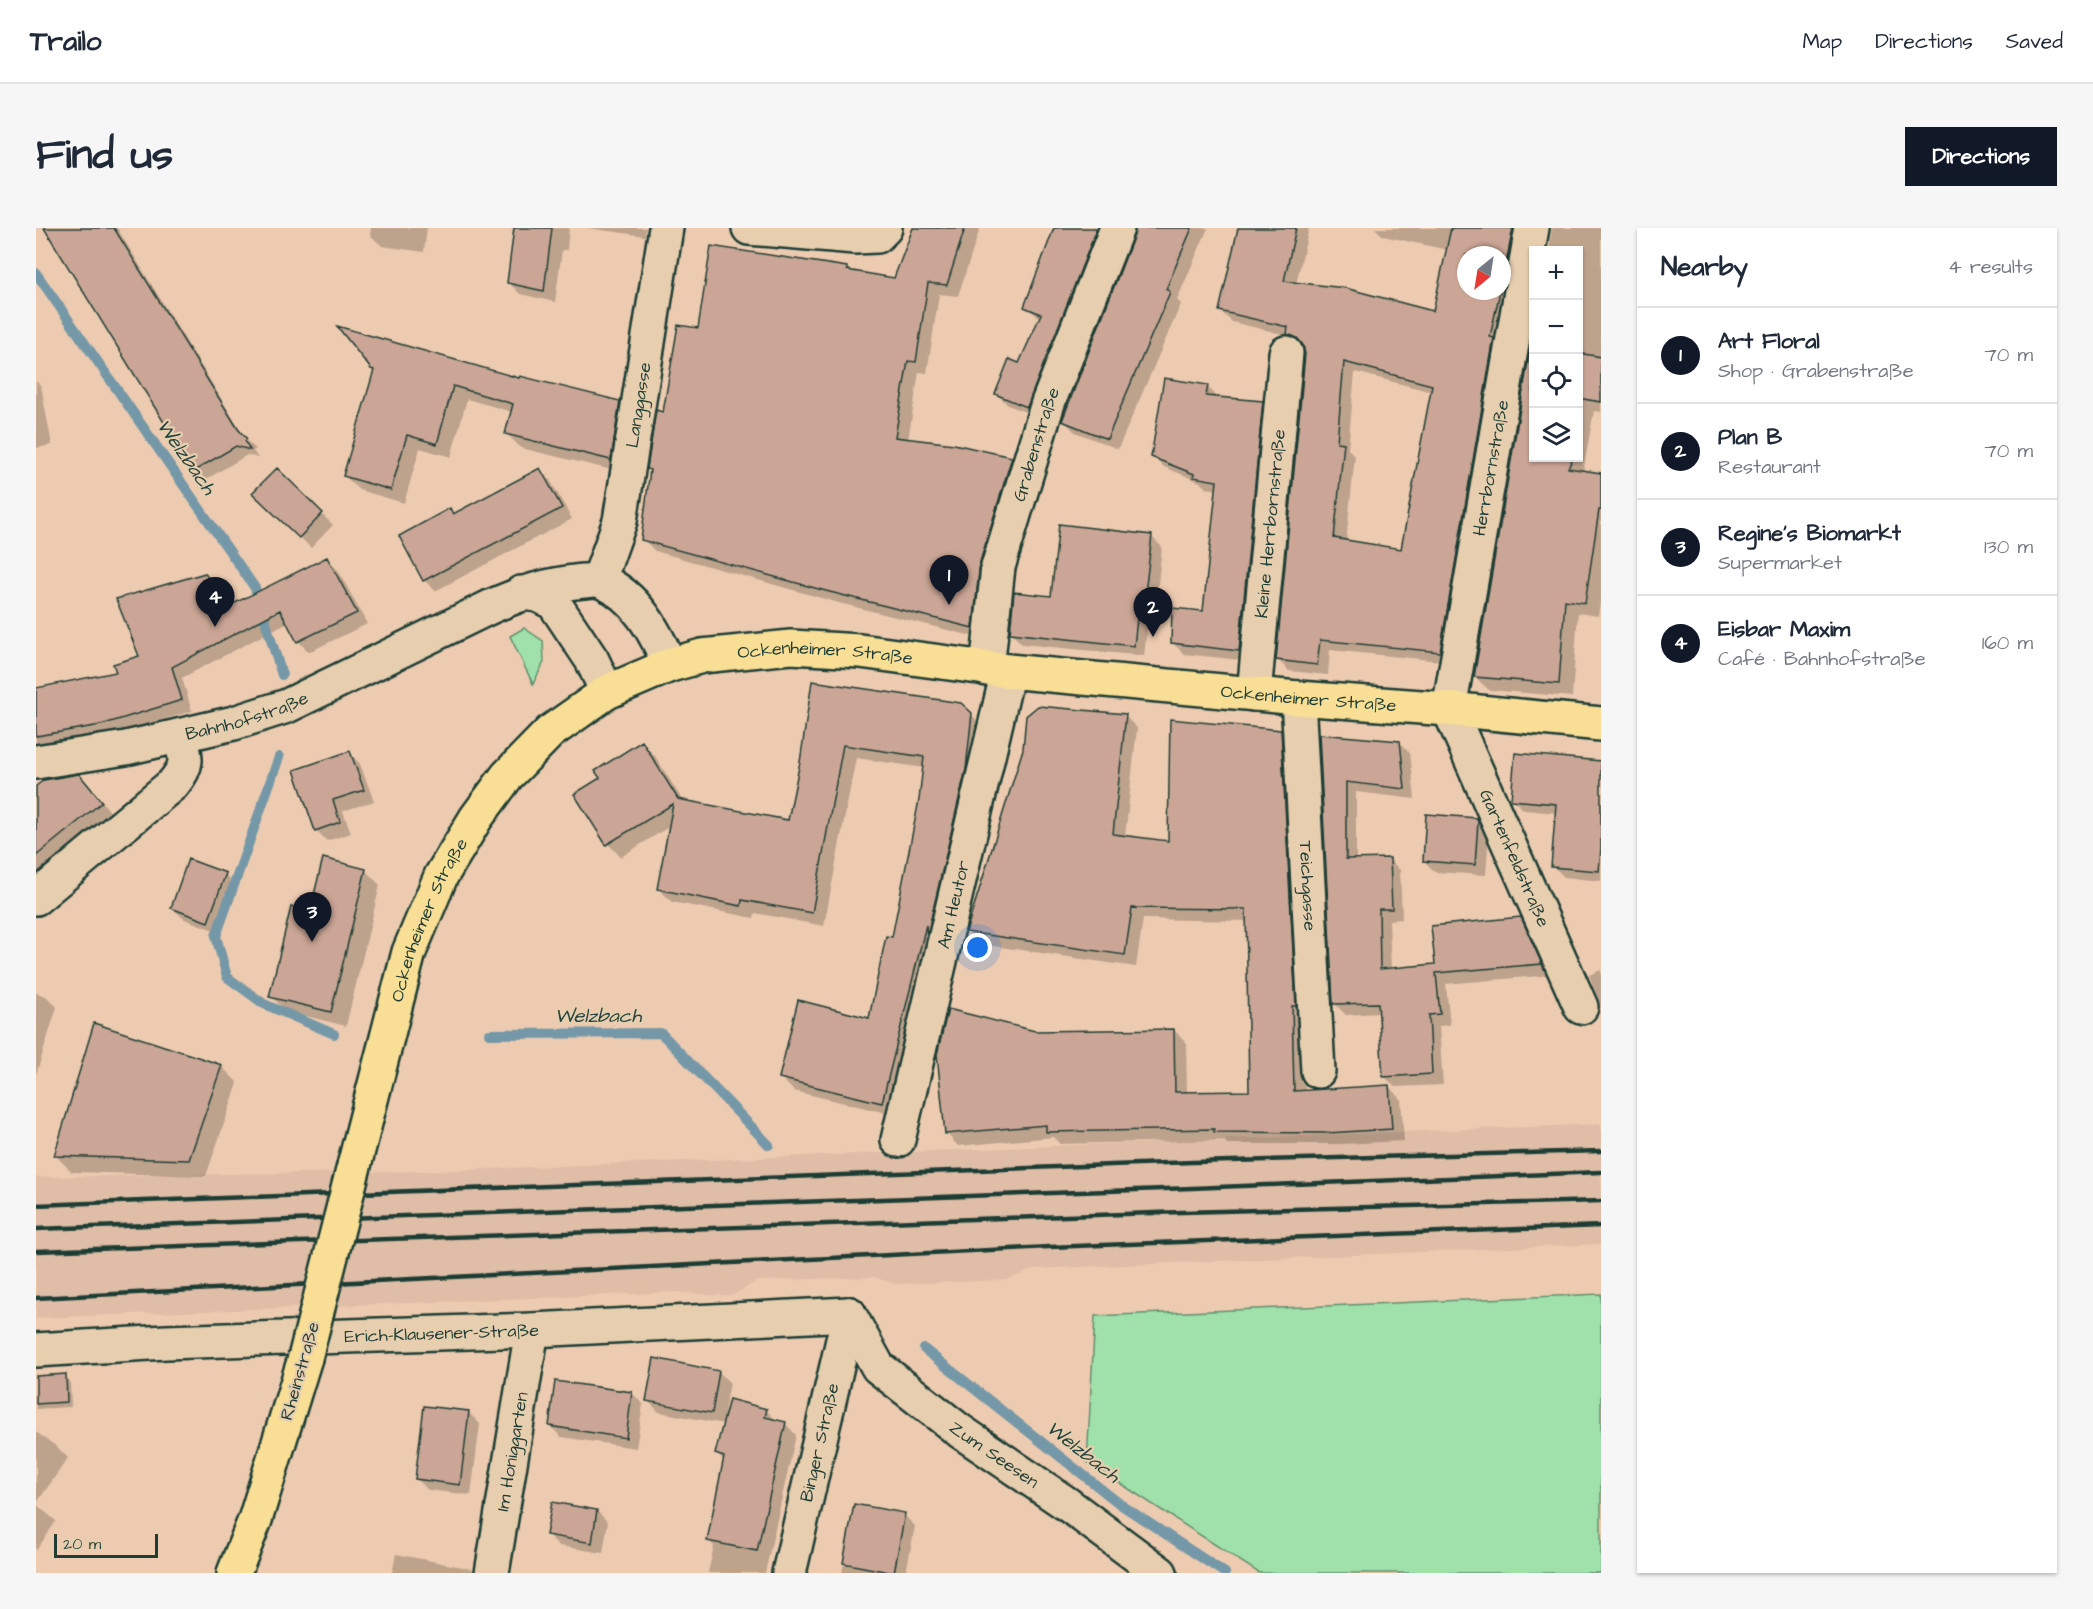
<!DOCTYPE html>
<html lang="en">
<head>
<meta charset="utf-8">
<style>
  :root { --surface:#fff; --page:#f6f6f7; --text:#1f2937; --muted:#747a83; --line:#e0e1e3; --accent:#111827 }
  body { margin:0; font-family:"Architects Daughter",sans-serif; background:var(--page); color:var(--text) }
  .controls { position:absolute; right:18px; top:18px; display:grid; overflow:hidden; border-radius:0px; box-shadow:0 2px 4px #0004 }
  .controls button { width:54px; height:54px; display:grid; place-items:center; padding:0; border:0; border-bottom:2px solid var(--line); background:var(--surface); color:var(--text); font:30px sans-serif }
  .compass { position:absolute; left:1421px; top:18px; width:54px; height:54px; border-radius:50%; background:var(--surface); box-shadow:0 2px 4px #0004; rotate:210deg }
  .scale { position:absolute; left:18px; bottom:15px; width:104px; box-sizing:border-box; padding-left:6px; border:3px solid #1f3d34; border-top:0; font-size:16px; line-height:21px; white-space:nowrap; color:#1f3d34; -webkit-text-stroke:4px #e7ceaf; paint-order:stroke }
  .you { position:absolute; left:942px; top:720px; width:21px; height:21px; margin:-15px; border:4px solid #fff; border-radius:50%; background:#1a73e8; box-shadow:0 0 0 9px #1a73e833 }
  .badge { display:grid; place-items:center; width:39px; height:39px; border-radius:50%; background:var(--accent); color:#fff; font-size:20px; font-weight:700 }
  .pin { position:absolute; translate:-50% -50px; filter:drop-shadow(0 2px 3px #0008) }
  .pin::after { content:''; position:absolute; top:32px; width:21px; height:18px; background:inherit; clip-path:polygon(0 0,100% 0,50% 100%) }
  .list { margin:0; padding:0; list-style:none }
  h2 { display:flex; justify-content:space-between; align-items:center; height:78px; margin:0; padding:0 24px; font-size:26px }
  h2 small { font-size:20px; font-weight:400; color:var(--muted) }
  .list li { display:grid; grid-template-columns:39px 1fr auto; gap:18px; align-items:center; box-sizing:border-box; height:96px; padding:0 24px; border-top:2px solid var(--line) }
  .list b { display:block; font-size:22px; white-space:nowrap }
  .list p { margin:0; font-size:20px; white-space:nowrap; color:var(--muted) }
  .list em { font-size:20px; font-style:normal; color:var(--muted) }
  .icon { flex:none; width:33px; height:33px; fill:none; stroke:currentColor; stroke-width:2; stroke-linecap:round; stroke-linejoin:round }
  .map { position:relative; flex:none; width:1565px; height:1345px; overflow:hidden; border-radius:0px }
  header { display:flex; align-items:center; gap:36px; box-sizing:border-box; height:84px; padding:0 30px; background:var(--surface); border-bottom:2px solid var(--line) }
  header strong { font-size:28px }
  nav { display:flex; gap:33px; margin-inline-start:auto; font-size:21px }
  .intro { display:flex; align-items:center; justify-content:space-between; box-sizing:border-box; height:144px; padding:0 36px }
  h1 { margin:0; font-size:42px }
  .button { padding:15px 27px; border-radius:0px; background:var(--accent); color:#fff; font-size:21px; font-weight:700 }
  main { display:flex; gap:36px; padding:0 36px }
  aside { flex:1; background:var(--surface); border-radius:0px; box-shadow:0 2px 4px #0004 }
  .map>svg:first-child { display:block }
</style>
</head>
<body>
<header>
<strong>Trailo</strong>
<nav><a>Map</a><a>Directions</a><a>Saved</a></nav>
</header>
<div class="intro"><h1>Find us</h1><a class="button">Directions</a></div>
<main>
<div class="map">
<svg width="1565" height="1345" viewBox="0 0 1565 1345">
  <rect width="100%" height="100%" fill="#edcbb0"/>
  <filter id="ink" filterUnits="userSpaceOnUse"><feTurbulence type="fractalNoise" baseFrequency=".0167" numOctaves="2"/><feDisplacementMap in="SourceGraphic" scale="12" xChannelSelector="R" yChannelSelector="G"/><feConvolveMatrix kernelMatrix="1 2 1 2 8 2 1 2 1" color-interpolation-filters="sRGB"/></filter>
  <g filter="url(#ink)">
    <path fill="#dfbda6" d="M 1565,896 L 1565,1016 L 998,1041 L 971,1052 L 859,1056 L 837,1049 L 721,1053 L 697,1067 L 674,1067 L 641,1064 L 0,1090 L 0,949 L 399,943 Z"/>
    <path fill="#a0e1ab" stroke="#608f70" stroke-width="1.5" d="M 488,400 L 507,413 L 508,434 L 497,456 L 474,408 Z
      M 1565,1066 L 1565,1345 L 1223,1345 L 1051,1234 L 1059,1088 Z"/>
    <path fill="#0003" fill-rule="evenodd" d="M 10,0 L 81,0 L 211,213 L 220,221 L 217,223 L 222,230 L 211,227 L 169,252 L 159,242 Z
      M 335,0 L 391,0 L 388,24 L 346,18 L 334,7 Z
      M 480,0 L 533,0 L 531,22 L 526,22 L 519,74 L 484,66 L 473,55 Z
      M 551,0 L 610,0 L 609,8 Z
      M 876,0 L 944,0 L 922,68 L 903,66 L 891,145 L 883,144 L 872,212 L 975,230 L 987,242 L 948,411 L 803,375 L 619,323 L 607,311 L 615,243 L 613,241 L 628,186 L 663,102 L 810,41 L 813,44 L 859,51 L 878,2 Z
      M 1019,0 L 1078,0 L 1002,189 L 972,177 L 961,166 L 984,137 L 1005,91 L 990,79 Z
      M 1101,0 L 1172,0 L 1141,72 L 1145,76 L 1082,221 L 1039,204 L 1028,193 L 1100,7 Z
      M 1203,0 L 1273,0 L 1260,56 L 1398,85 L 1412,22 L 1347,8 L 1339,0 L 1492,0 L 1415,434 L 1294,422 L 1292,447 L 1253,443 L 1242,432 L 1270,126 L 1269,119 L 1264,117 L 1254,108 L 1196,94 L 1184,83 ZM 1430,27 L 1466,27 L 1466,63 L 1430,63 ZM 1319,144 L 1396,164 L 1366,323 L 1310,314 L 1319,228 L 1312,221 Z
      M 1516,0 L 1565,0 L 1565,184 L 1558,183 L 1547,244 L 1565,246 L 1565,368 L 1562,388 L 1542,385 L 1536,469 L 1453,462 L 1439,449 L 1498,110 L 1498,230 L 1542,230 L 1542,22 L 1513,22 Z
      M 339,143 L 485,152 L 583,174 L 597,188 L 588,245 L 485,220 L 471,206 L 476,184 L 431,171 L 415,229 L 384,220 L 368,275 L 323,262 L 309,248 Z
      M 0,153 L 5,158 L 16,217 L 0,220 Z
      M 1171,158 L 1182,170 L 1226,175 L 1237,186 L 1214,433 L 1148,426 L 1137,415 L 1168,385 L 1182,262 L 1170,260 L 1164,254 L 1128,239 L 1117,228 Z
      M 503,241 L 514,252 L 536,291 L 399,363 L 388,352 L 414,282 L 419,287 Z
      M 241,242 L 297,297 L 275,320 L 219,265 Z
      M 1115,308 L 1126,319 L 1117,402 L 1111,401 L 1108,428 L 986,416 L 975,405 L 1016,369 Z
      M 291,331 L 302,342 L 331,396 L 273,424 L 262,413 L 252,394 L 146,450 L 156,483 L 87,504 L 0,521 L 0,462 L 82,445 L 105,429 L 169,347 L 180,358 L 192,380 Z
      M 777,454 L 924,476 L 948,499 L 859,887 L 758,863 L 745,850 L 834,792 L 857,711 L 884,573 L 889,540 L 820,530 L 788,698 L 719,685 L 718,690 L 636,674 L 623,661 L 634,598 L 585,629 L 572,616 L 566,551 L 606,515 L 619,528 L 647,573 L 754,594 Z
      M 1089,488 L 1101,500 L 1089,609 L 1133,615 L 1244,504 L 1256,516 L 1269,863 L 1353,858 L 1365,871 L 1368,913 L 1304,916 L 1191,916 L 1188,912 L 1024,916 L 1017,909 L 922,918 L 910,905 L 999,805 L 1138,802 L 1150,814 L 1151,865 L 1214,864 L 1211,693 L 1107,691 L 1100,739 L 944,716 L 932,704 Z
      M 1284,507 L 1363,514 L 1374,525 L 1379,571 L 1320,564 L 1320,632 L 1353,631 L 1364,642 L 1366,691 L 1353,692 L 1355,741 L 1401,737 L 1484,690 L 1495,702 L 1515,747 L 1410,756 L 1414,797 L 1403,798 L 1407,857 L 1359,859 L 1348,848 L 1344,785 L 1310,787 L 1299,776 Z
      M 313,524 L 324,536 L 338,573 L 307,583 L 315,605 L 291,613 L 280,602 Z
      M 1565,535 L 1565,653 L 1528,649 L 1517,638 L 1521,585 L 1488,582 L 1477,571 Z
      M 54,559 L 76,586 L 0,648 L 0,560 Z
      M 1440,592 L 1453,606 L 1450,647 L 1399,644 L 1388,633 Z
      M 329,642 L 344,657 L 310,798 L 250,783 L 235,768 L 276,685 Z
      M 189,646 L 200,657 L 183,704 L 148,691 L 136,680 Z
      M 1565,742 L 1565,778 L 1553,747 Z
      M 0,765 L 10,768 L 21,779 L 0,847 Z
      M 185,838 L 202,855 L 170,948 L 36,944 L 19,927 Z
      M 683,1144 L 694,1155 L 688,1185 L 730,1182 L 741,1193 L 749,1195 L 760,1207 L 729,1345 L 672,1345 L 678,1318 L 672,1313 L 689,1234 L 680,1226 L 688,1196 L 623,1184 L 612,1173 Z
      M 29,1148 L 34,1153 L 35,1179 L 0,1181 L 0,1149 Z
      M 596,1165 L 607,1176 L 600,1220 L 525,1209 L 514,1198 Z
      M 433,1185 L 444,1196 L 435,1267 L 392,1262 L 381,1251 Z
      M 0,1204 L 21,1219 L 32,1230 L 0,1276 L 20,1293 L 0,1323 Z
      M 820,1277 L 868,1287 L 879,1298 L 870,1345 L 806,1345 Z
      M 561,1283 L 572,1294 L 567,1325 L 523,1318 L 512,1307 Z
      M 360,1326 L 436,1341 L 440,1345 L 356,1345 Z"/>
    <g fill="none" stroke-linecap="round" stroke-linejoin="round">
      <path stroke="#7498a8" stroke-width="10" d="M 0,45 L 219,360 L 246,447
        M 243,529 L 180,708 L 191,749 L 228,776 L 298,806
        M 453,806 L 625,805 L 733,917
        M 888,1121 L 1084,1276 L 1189,1345"/>
    </g>
    <path fill="#cba696" stroke="#1f3d34" stroke-width="1.5" fill-rule="evenodd" d="M 8,0 L 78,0 L 202,201 L 211,211 L 209,213 L 214,222 L 200,218 L 158,243 Z
      M 478,0 L 516,0 L 508,63 L 471,55 Z
      M 877,0 L 929,0 L 911,57 L 892,55 L 880,134 L 872,133 L 859,209 L 918,216 L 976,229 L 944,334 L 937,400 L 790,363 L 605,312 L 614,242 L 611,241 L 620,182 L 627,184 L 642,97 L 662,100 L 675,18 L 811,39 L 811,42 L 858,50 Z
      M 1018,0 L 1061,0 L 991,179 L 959,166 L 973,131 L 983,135 L 1005,86 L 988,79 Z
      M 1099,0 L 1156,0 L 1130,61 L 1134,64 L 1071,211 L 1026,193 L 1098,7 Z
      M 1202,0 L 1260,0 L 1248,53 L 1309,60 L 1397,83 L 1415,0 L 1477,0 L 1466,55 L 1466,27 L 1430,27 L 1430,63 L 1464,63 L 1454,109 L 1458,110 L 1404,424 L 1284,412 L 1281,437 L 1240,432 L 1269,126 L 1267,117 L 1261,110 L 1251,106 L 1252,99 L 1183,83 ZM 1308,134 L 1396,157 L 1365,321 L 1298,310 L 1308,215 L 1301,214 Z
      M 301,98 L 483,150 L 484,148 L 584,173 L 575,232 L 469,206 L 477,176 L 417,158 L 401,216 L 371,207 L 355,262 L 307,248 L 338,142 L 335,141 Z
      M 1495,116 L 1497,117 L 1497,230 L 1537,230 L 1532,240 L 1565,245 L 1565,282 L 1563,282 L 1549,375 L 1529,372 L 1523,456 L 1438,449 Z
      M 1542,125 L 1565,129 L 1565,174 L 1542,170 Z
      M 1128,150 L 1172,157 L 1170,168 L 1227,173 L 1203,423 L 1135,415 L 1136,380 L 1167,383 L 1181,253 L 1157,249 L 1158,246 L 1115,229 Z
      M 241,240 L 287,285 L 263,310 L 216,265 Z
      M 504,240 L 526,280 L 387,353 L 363,308 L 414,280 L 417,286 Z
      M 1023,296 L 1116,307 L 1106,391 L 1101,391 L 1098,418 L 974,405 L 978,364 L 1015,368 Z
      M 291,329 L 321,385 L 261,414 L 244,382 L 136,439 L 146,472 L 65,497 L 0,508 L 0,460 L 80,444 L 77,436 L 103,428 L 80,371 L 169,345 L 189,380 Z
      M 776,453 L 925,475 L 936,485 L 930,541 L 891,708 L 890,697 L 846,875 L 743,850 L 762,772 L 833,790 L 850,708 L 856,709 L 883,572 L 888,529 L 807,517 L 776,685 L 706,672 L 705,678 L 621,661 L 637,576 L 570,617 L 538,566 L 564,550 L 559,543 L 606,513 L 642,571 L 752,592 L 764,534 Z
      M 1002,478 L 1090,486 L 1077,606 L 1132,613 L 1134,491 L 1245,502 L 1260,778 L 1256,778 L 1258,863 L 1353,857 L 1356,901 L 1291,905 L 1178,904 L 1178,901 L 1010,904 L 1010,897 L 909,906 L 901,826 L 912,781 L 999,803 L 1138,801 L 1139,864 L 1213,863 L 1210,681 L 1096,680 L 1089,727 L 930,704 L 987,521 L 990,488 Z
      M 1283,506 L 1364,513 L 1369,561 L 1310,554 L 1310,631 L 1354,630 L 1356,681 L 1343,681 L 1344,741 L 1399,736 L 1395,698 L 1485,689 L 1506,736 L 1400,745 L 1404,786 L 1393,787 L 1396,846 L 1347,849 L 1342,775 L 1297,776 Z
      M 314,523 L 328,562 L 297,572 L 304,594 L 279,603 L 258,542 Z
      M 1479,525 L 1565,533 L 1565,620 L 1563,643 L 1515,639 L 1520,576 L 1475,572 Z
      M 43,546 L 66,574 L 0,628 L 0,558 L 8,552 Z
      M 1390,586 L 1441,590 L 1442,593 L 1439,637 L 1387,633 Z
      M 287,630 L 330,641 L 295,784 L 233,769 L 255,679 L 274,683 Z
      M 152,631 L 190,645 L 172,694 L 135,680 Z
      M 58,795 L 186,837 L 153,932 L 18,928 Z
      M 618,1130 L 683,1143 L 676,1185 L 610,1173 Z
      M 30,1146 L 31,1174 L 0,1176 L 0,1148 Z
      M 519,1153 L 596,1164 L 590,1210 L 513,1198 Z
      M 693,1171 L 731,1181 L 729,1189 L 750,1194 L 721,1323 L 671,1313 L 688,1229 L 679,1226 Z
      M 388,1178 L 433,1183 L 424,1257 L 379,1251 Z
      M 516,1274 L 561,1282 L 556,1315 L 510,1307 Z
      M 818,1276 L 869,1285 L 858,1345 L 807,1335 Z"/>
    <g fill="none" stroke-linecap="round" stroke-linejoin="round">
      <defs>
        <g id="minor">
          <path d="M 713,0 L 819,9 L 841,8 L 849,0"/>
          <path id="s1" d="M 1496,0 L 1413,481 L 1545,779"/>
          <path id="s2" d="M 563,352 L 584,293 L 630,0"/>
          <path d="M 485,365 L 502,367 L 518,375 L 556,432 L 571,464"/>
          <path id="s3" d="M 951,441 L 962,339 L 1012,175 L 1081,0"/>
          <path id="s4" d="M 1218,466 L 1250,125"/>
          <path id="s5" d="M 1262,470 L 1282,843"/>
          <path id="s6" d="M 0,534 L 90,520 L 198,495 L 251,478 L 454,379 C 488,364 510,357 547,353 C 552,353 560,351 565,353 C 601,368 619,404 634,437"/>
          <path d="M 0,670 L 137,556 C 153,537 151,530 143,508"/>
          <path id="s7" d="M 862,912 L 972,443"/>
          <path id="s8" d="M 813,1086 L 842,1139 L 924,1203 L 1031,1276 L 1124,1345"/>
          <path id="s9" d="M 0,1122 L 130,1114 L 496,1102 L 813,1086"/>
          <path id="s10" d="M 456,1345 L 496,1102"/>
          <path id="s11" d="M 753,1345 L 813,1086"/>
        </g>
        <g id="major">
          <path id="s12" d="M 318,938 L 373,724 L 405,648 L 440,590 L 471,548 L 514,504 L 571,464 L 634,437 L 666,428 L 755,419 L 824,423 L 972,443 L 1262,470 L 1413,481 L 1565,496"/>
          <path d="M 198,1345 L 219,1292 L 269,1130"/>
        </g>
      </defs>
      <use href="#minor" stroke="#1f3d34" stroke-width="38"/>
      <use href="#major" stroke="#1f3d34" stroke-width="38"/>
      <use href="#minor" stroke="#e7ceaf" stroke-width="33"/>
      <use href="#major" stroke="#f9df96" stroke-width="33"/>
      <path stroke="#1f3d34" stroke-width="4.5" d="M 0,977 L 1157,934 L 1565,923
        M 0,1001 L 1156,960 L 1565,944
        M 0,1023 L 1146,984 L 1565,973
        M 0,1070 L 1013,1019 L 1565,998"/>
      <defs>
        <path id="major-bridge" d="M 269,1130 L 318,938"/>
      </defs>
      <use href="#major-bridge" stroke="#1f3d34" stroke-width="38" stroke-linecap="butt"/>
      <use href="#major-bridge" stroke="#f9df96" stroke-width="33"/>
    </g>
  </g>
  <g text-anchor="middle" dominant-baseline="central" stroke-width="4.5" stroke-linejoin="round" paint-order="stroke">
    <g font-size="18" fill="#1f3d34" stroke="#e7ceaf">
      <text stroke="none"><textPath href="#s2" startOffset="180">Langgasse</textPath></text>
      <text stroke="none"><textPath href="#s3" startOffset="231">Grabenstraße</textPath></text>
      <text transform="translate(1455 240) rotate(-80)">Herrbornstraße</text>
      <text stroke="none"><textPath href="#s4" startOffset="171">Kleine Herrbornstraße</textPath></text>
      <text stroke="none"><textPath href="#s12" startOffset="780">Ockenheimer Straße</textPath></text>
      <text stroke="none"><textPath href="#s12" startOffset="1266">Ockenheimer Straße</textPath></text>
      <text stroke="none"><textPath href="#s6" startOffset="216">Bahnhofstraße</textPath></text>
      <text stroke="none"><textPath href="#s1" startOffset="651">Gartenfeldstraße</textPath></text>
      <text stroke="none"><textPath href="#s5" startOffset="188">Teichgasse</textPath></text>
      <text stroke="none"><textPath href="#s7" startOffset="242">Am Heutor</textPath></text>
      <text stroke="none"><textPath href="#s12" startOffset="258">Ockenheimer Straße</textPath></text>
      <text stroke="none"><textPath href="#s9" startOffset="406">Erich-Klausener-Straße</textPath></text>
      <text transform="translate(264 1143) rotate(-74)">Rheinstraße</text>
      <text stroke="none"><textPath href="#s11" startOffset="134">Binger Straße</textPath></text>
      <text stroke="none"><textPath href="#s10" startOffset="123">Im Honiggarten</textPath></text>
      <text stroke="none"><textPath href="#s8" startOffset="206">Zum Seesen</textPath></text>
    </g>
    <g font-size="20" font-style="italic" fill="#26453e" stroke="#e7ceaf">
      <text transform="translate(150 229) rotate(55)">Welzbach</text>
      <text x="562" y="788">Welzbach</text>
      <text transform="translate(1047 1224) rotate(38)">Welzbach</text>
    </g>
  </g>
</svg>
<div class="controls">
<button>+</button>
<button>−</button>
<button><svg class="icon" aria-label="locate" viewBox="0 0 24 24"><circle cx="12" cy="12" r="6"/><path d="M12 2v4M12 18v4M2 12h4M18 12h4"/></svg></button>
<button><svg class="icon" aria-label="layers" viewBox="0 0 24 24"><path d="M12 4l9 5-9 5-9-5zM3 14l9 5 9-5"/></svg></button>
</div>
<svg class="compass" viewBox="-18 -18 36 36"><path d="M0-13l5 13h-10z" fill="#e53935"/><path d="M0 13l5-13h-10z" fill="#747a83"/></svg>
<div class="scale">20 m</div>
<div class="you"></div>
<div class="pin badge" style="left:913px;top:377px">1</div>
<div class="pin badge" style="left:1117px;top:409px">2</div>
<div class="pin badge" style="left:276px;top:714px">3</div>
<div class="pin badge" style="left:179px;top:399px">4</div>
</div>
<aside>
<h2>Nearby<small>4 results</small></h2>
<ul class="list">
<li><span class="badge">1</span><div><b>Art Floral</b><p>Shop · Grabenstraße</p></div><em>70 m</em></li>
<li><span class="badge">2</span><div><b>Plan B</b><p>Restaurant</p></div><em>70 m</em></li>
<li><span class="badge">3</span><div><b>Regine‘s Biomarkt</b><p>Supermarket</p></div><em>130 m</em></li>
<li><span class="badge">4</span><div><b>Eisbar Maxim</b><p>Café · Bahnhofstraße</p></div><em>160 m</em></li>
</ul>
</aside>
</main>
</body>
</html>
